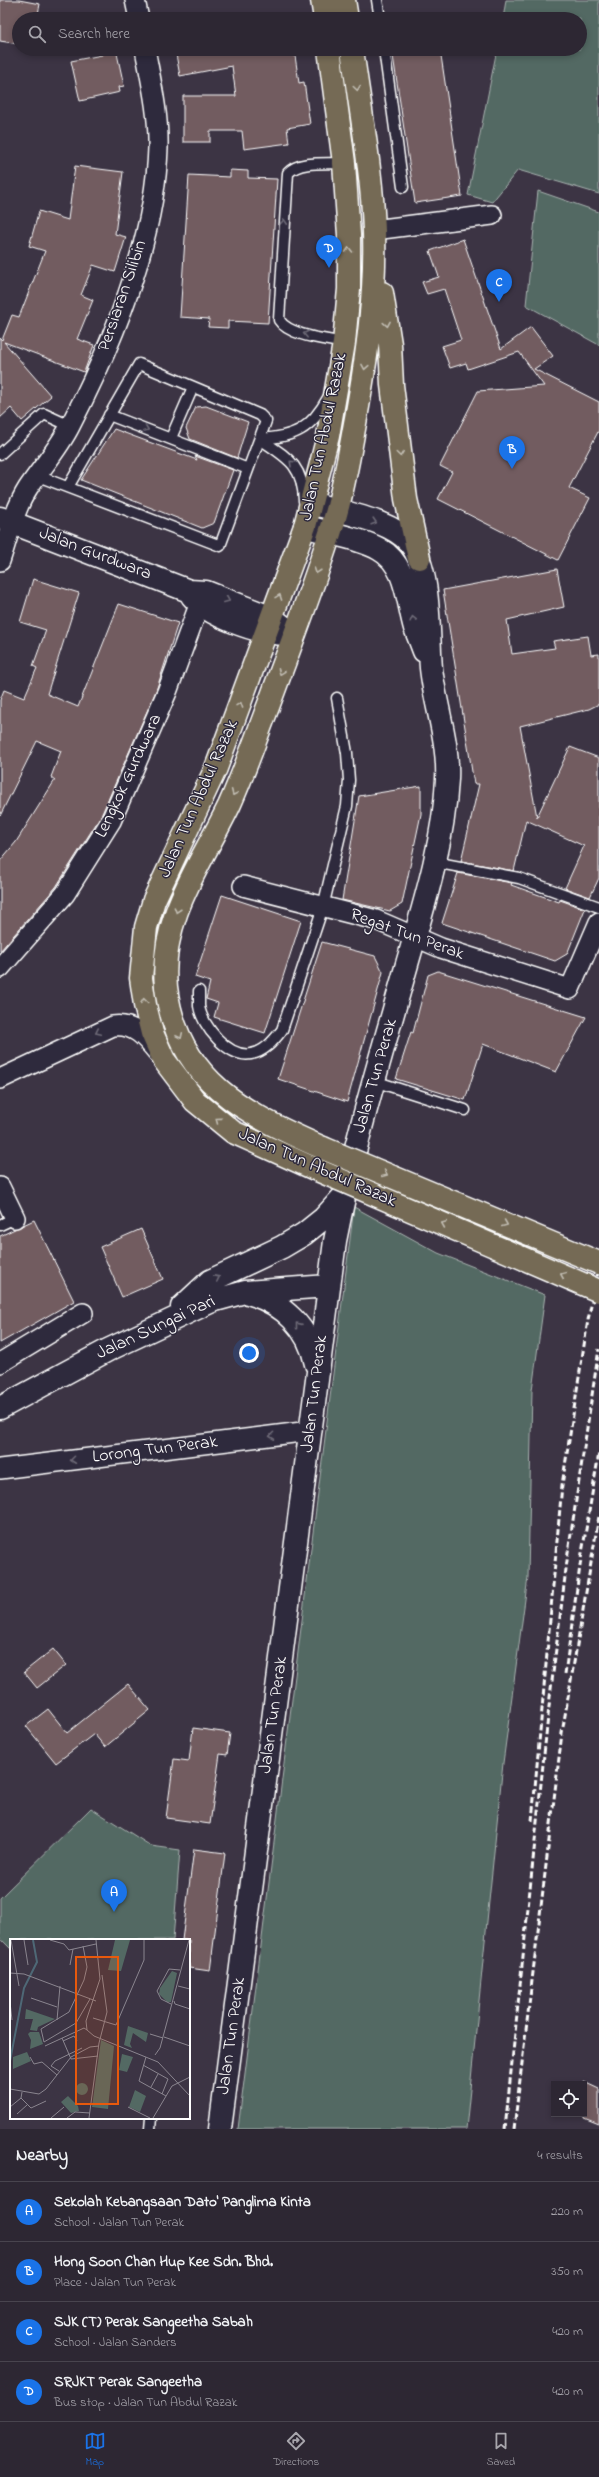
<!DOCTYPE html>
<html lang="en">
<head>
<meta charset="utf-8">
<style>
  :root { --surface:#2d2733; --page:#352f3b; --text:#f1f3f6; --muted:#a7a5ac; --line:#48444e; --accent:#1a73e8 }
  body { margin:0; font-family:"Indie Flower",sans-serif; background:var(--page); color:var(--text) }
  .controls { position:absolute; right:12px; bottom:12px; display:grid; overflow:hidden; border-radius:0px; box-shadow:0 2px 6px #0003 }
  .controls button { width:36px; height:36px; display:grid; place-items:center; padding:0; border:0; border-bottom:1px solid var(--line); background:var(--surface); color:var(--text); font:20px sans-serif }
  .you { position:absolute; left:249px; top:1353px; width:14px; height:14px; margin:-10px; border:3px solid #fff; border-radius:50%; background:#1a73e8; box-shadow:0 0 0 6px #1a73e833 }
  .badge { display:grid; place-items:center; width:26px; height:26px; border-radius:50%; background:var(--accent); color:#fff; font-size:13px; font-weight:700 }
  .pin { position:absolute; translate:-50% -33px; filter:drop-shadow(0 1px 2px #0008) }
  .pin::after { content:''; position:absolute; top:21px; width:14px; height:12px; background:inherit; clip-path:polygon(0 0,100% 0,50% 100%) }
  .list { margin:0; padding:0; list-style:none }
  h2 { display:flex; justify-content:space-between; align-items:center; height:52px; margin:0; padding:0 16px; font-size:17px }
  h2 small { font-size:13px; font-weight:400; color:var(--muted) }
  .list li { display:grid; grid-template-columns:26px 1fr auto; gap:12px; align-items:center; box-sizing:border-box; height:60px; padding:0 16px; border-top:1px solid var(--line) }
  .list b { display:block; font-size:15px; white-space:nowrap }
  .list p { margin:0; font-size:13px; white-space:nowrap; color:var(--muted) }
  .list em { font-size:13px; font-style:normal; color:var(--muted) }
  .icon { flex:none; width:22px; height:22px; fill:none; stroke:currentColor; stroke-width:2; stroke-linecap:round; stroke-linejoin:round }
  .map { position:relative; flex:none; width:599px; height:2129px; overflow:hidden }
  .search { position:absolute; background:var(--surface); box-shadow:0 2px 6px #0003; left:12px; right:12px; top:12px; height:44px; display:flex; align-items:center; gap:10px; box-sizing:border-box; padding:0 14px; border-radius:22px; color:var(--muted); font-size:15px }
  .sheet { height:292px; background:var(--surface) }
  nav { display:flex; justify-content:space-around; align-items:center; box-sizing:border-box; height:56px; border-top:1px solid var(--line); background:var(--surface); font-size:11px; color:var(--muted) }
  nav a { display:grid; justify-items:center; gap:2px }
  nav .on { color:var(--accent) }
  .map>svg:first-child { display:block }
</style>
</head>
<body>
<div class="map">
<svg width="599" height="2129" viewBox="0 0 599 2129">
  <rect width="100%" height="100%" fill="#3c3444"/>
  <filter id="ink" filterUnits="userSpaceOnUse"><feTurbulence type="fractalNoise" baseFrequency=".025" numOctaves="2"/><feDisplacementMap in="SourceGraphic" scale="8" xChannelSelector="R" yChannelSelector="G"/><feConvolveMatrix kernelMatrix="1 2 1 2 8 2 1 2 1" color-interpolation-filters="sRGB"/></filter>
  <g filter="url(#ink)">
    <path fill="#536963" stroke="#a9b4b1" d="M 506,0 L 599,0 L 599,194 L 518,170 L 492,202 L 468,195 L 497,49 L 580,49 L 580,19 L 503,19 Z
      M 538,191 L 599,212 L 599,345 L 526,305 Z
      M 354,1207 L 438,1253 L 545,1295 L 532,1390 L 528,1577 L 503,1763 L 466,2129 L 238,2129 Z
      M 91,1808 L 151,1846 L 180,1850 L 173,1940 L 11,1940 L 11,1949 L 0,1938 L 0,1898 Z"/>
    <path fill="#725b60" stroke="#fff" d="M 0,0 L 19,0 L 40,4 L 37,19 L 19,19 L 19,44 L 0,41 Z
      M 101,49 L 116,49 L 124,86 L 119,87 L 120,92 L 80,101 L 71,61 L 102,55 Z
      M 175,49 L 294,49 L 299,83 L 304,82 L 310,124 L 287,128 L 289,143 L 244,149 L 242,131 L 210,131 L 210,142 L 183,142 L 183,96 L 236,96 L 232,66 L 180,76 Z
      M 392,49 L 440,49 L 462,196 L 415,203 Z
      M 75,166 L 123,172 L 115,234 L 126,237 L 115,272 L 93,265 L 81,295 L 93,300 L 77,339 L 94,345 L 84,372 L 4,342 L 51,396 L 22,421 L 11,408 L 0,418 L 0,338 L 2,340 L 12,315 L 19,317 L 45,251 L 29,246 L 39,211 L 68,220 Z
      M 230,170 L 248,171 L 248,178 L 277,179 L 268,323 L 228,321 L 228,328 L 208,327 L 209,319 L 180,317 L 189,175 L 230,177 Z
      M 463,239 L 501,349 L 531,327 L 553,356 L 534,369 L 599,402 L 599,430 L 569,488 L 590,498 L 558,560 L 438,499 L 452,472 L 440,466 L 478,391 L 544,386 L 519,352 L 468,369 L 466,363 L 450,368 L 442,346 L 461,340 L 444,289 L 427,294 L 422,282 L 439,277 L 430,251 Z
      M 206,406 L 248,422 L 237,458 L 190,439 L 186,428 L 196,407 Z
      M 114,429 L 197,460 L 195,456 L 233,470 L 214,523 L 202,528 L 81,480 Z
      M 557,569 L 564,607 L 507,620 L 512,654 L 555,648 L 553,641 L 588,636 L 591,655 L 599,654 L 599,704 L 589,709 L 520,726 L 537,817 L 570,747 L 599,758 L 599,878 L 590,897 L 565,888 L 584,846 L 526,820 L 514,871 L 461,861 L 479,784 L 474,784 L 443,590 Z
      M 33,579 L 79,593 L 47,694 L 78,707 L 119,604 L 178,623 L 156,691 L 101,816 L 56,887 L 0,951 L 0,861 L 16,842 L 55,780 L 51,777 L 61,751 L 37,741 L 0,816 L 0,700 L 4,690 L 24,698 L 37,668 L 33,666 L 46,630 L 20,622 Z
      M 421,786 L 421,814 L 402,904 L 390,911 L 342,900 L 359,796 Z
      M 458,873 L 512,883 L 511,885 L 559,902 L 560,900 L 585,909 L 567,954 L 555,961 L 442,923 Z
      M 222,895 L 301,921 L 265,1033 L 214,1017 L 218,1003 L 206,999 L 210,982 L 195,977 Z
      M 322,942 L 375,956 L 383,972 L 347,1102 L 278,1079 Z
      M 438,971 L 586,1017 L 556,1072 L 483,1044 L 465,1100 L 396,1079 L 411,1032 L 413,1033 L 428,975 Z
      M 34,1220 L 74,1301 L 0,1343 L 0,1236 Z
      M 141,1229 L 163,1279 L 122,1297 L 100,1247 Z
      M 53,1649 L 66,1665 L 37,1688 L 24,1672 Z
      M 128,1684 L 150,1710 L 105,1747 L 94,1734 L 56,1763 L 26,1726 L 48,1709 L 67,1733 Z
      M 193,1728 L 230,1733 L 227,1755 L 220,1754 L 210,1824 L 166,1818 L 174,1759 L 189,1761 Z
      M 194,1849 L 225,1853 L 210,1971 L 189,1968 L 189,1940 L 182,1940 Z
      M 584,2082 L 599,2089 L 599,2124 L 584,2118 Z"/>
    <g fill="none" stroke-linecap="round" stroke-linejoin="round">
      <defs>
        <path id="service" d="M 377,0 L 380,19
          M 384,49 L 403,187
          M 344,163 C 327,164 300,160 288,173 L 279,320 C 289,336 326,339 344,343
          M 109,415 L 248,469
          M 171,438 L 193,387
          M 260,439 C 288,458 303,465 304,501
          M 260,439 C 295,437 311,429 328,398
          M 0,454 L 44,414 L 70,426
          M 38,476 L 218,545 L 220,546 L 266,421 L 260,415 L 139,364 L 68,487
          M 434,862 L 519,878 L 599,907
          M 199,991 C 199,996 199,1001 199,1006 C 202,1026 228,1058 251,1054 C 265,1052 274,1040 282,1030 L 323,907 L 347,806 L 349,780 L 347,753 L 337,698
          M 374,1081 L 465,1110
          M 0,1225 L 15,1218
          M 150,2129 L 151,2118"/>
        <path id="minor" d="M 135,0 L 139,19
          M 374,230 L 492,215
          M 0,561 C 8,537 14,510 28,488 C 42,467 59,448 70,426 C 113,343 155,242 158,148 C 159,115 151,81 145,49
          M 243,886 L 376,920 L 441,948 L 570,989 L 599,922
          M 0,968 L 65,894 L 111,821 L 167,692 L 199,605
          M 0,1079 L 113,1026 C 134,1023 146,1038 158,1053
          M 0,1187 L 15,1218
          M 0,1363 L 83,1313
          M 0,1469 L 310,1431"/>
        <path id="tertiary" d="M 0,518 L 189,591 L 206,592 L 272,618 L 294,635
          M 192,596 C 208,616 258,633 284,634"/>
        <path id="secondary" d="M 305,526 C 329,534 357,537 379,549 C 407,564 407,601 415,628 C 418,635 421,643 424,651
          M 248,1293 C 283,1303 309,1328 316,1364
          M 182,1307 L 210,1281 L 282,1247 L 304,1234 L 324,1218 L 343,1197
          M 0,1408 L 108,1350 L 212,1301 L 245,1292 L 328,1286
          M 220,2129 L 335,1241 C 353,1147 381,1056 407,964 C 424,905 444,841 447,779 C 449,741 435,705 431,668 C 428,635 431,569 410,543 C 390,519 341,513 312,503"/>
        <path id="primary" d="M 322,0 L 325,19
          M 344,0 L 347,19
          M 382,293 L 390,344 L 392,385 L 406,499 L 419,558
          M 323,1148 C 246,1114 177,1081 166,987 C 159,919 201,864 229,806 C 244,773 256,738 269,704 C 292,641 317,578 336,514 C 345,482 350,450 356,418 C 367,356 376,294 374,231 C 372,170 360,109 352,49
          M 315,1169 L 233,1132 L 195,1101 L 164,1060 L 152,1033 L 145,1005 L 141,978 L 146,927 L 154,900 L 216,768 L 305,526 L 328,436 L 344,343 L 349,289 L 349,235 L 344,163 L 329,49"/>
      </defs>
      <use href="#service" stroke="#fff" stroke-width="13"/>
      <use href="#minor" stroke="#fff" stroke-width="22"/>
      <use href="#tertiary" stroke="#fff" stroke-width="25"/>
      <use href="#secondary" stroke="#fff" stroke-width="25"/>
      <use href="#primary" stroke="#fff" stroke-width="25"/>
      <use href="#service" stroke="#2f2a3d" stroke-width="10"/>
      <use href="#minor" stroke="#2f2a3d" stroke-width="19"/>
      <use href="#tertiary" stroke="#2f2a3d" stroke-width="22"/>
      <use href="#secondary" stroke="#2f2a3d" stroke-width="22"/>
      <use href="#primary" stroke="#756b55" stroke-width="22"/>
      <path stroke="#fff" stroke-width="3" stroke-dasharray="6 3" stroke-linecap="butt" d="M 565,1674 L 581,1559 L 599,1453
        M 532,1821 L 562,1485 L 588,1320 L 599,1268
        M 505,2129 L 550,1697 L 568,1553 L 599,1349
        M 514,2129 L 562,1733 L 599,1516"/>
      <defs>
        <path id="primary-bridge" d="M 323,1148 L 599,1263
          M 315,1169 L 599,1291"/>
      </defs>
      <use href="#primary-bridge" stroke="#fff" stroke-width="25" stroke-linecap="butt"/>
      <use href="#primary-bridge" stroke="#756b55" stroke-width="22"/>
    </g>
    <defs><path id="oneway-chevron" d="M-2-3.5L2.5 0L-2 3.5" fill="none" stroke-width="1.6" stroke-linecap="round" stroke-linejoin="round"/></defs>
    <g stroke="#c1bcb2">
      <use href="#oneway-chevron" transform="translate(357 88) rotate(82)"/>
      <use href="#oneway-chevron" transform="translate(349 250) rotate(-91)"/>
      <use href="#oneway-chevron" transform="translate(387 324) rotate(80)"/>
      <use href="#oneway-chevron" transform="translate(365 367) rotate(100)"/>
      <use href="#oneway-chevron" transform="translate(400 454) rotate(82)"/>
      <use href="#oneway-chevron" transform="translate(317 571) rotate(109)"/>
      <use href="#oneway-chevron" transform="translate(279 597) rotate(-70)"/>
      <use href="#oneway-chevron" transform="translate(281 672) rotate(111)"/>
      <use href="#oneway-chevron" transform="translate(240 705) rotate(-70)"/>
      <use href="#oneway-chevron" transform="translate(234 793) rotate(114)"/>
      <use href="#oneway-chevron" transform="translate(177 910) rotate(109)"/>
      <use href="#oneway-chevron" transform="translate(144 1001) rotate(-98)"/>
      <use href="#oneway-chevron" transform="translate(180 1036) rotate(65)"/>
      <use href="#oneway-chevron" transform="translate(218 1120) rotate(-143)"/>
      <use href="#oneway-chevron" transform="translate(385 1174) rotate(23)"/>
      <use href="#oneway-chevron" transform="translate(444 1224) rotate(-157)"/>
      <use href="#oneway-chevron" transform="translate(505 1224) rotate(23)"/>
      <use href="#oneway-chevron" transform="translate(563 1275) rotate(-157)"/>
    </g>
    <g stroke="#6d6a77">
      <use href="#oneway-chevron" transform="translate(284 222) rotate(-87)"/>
      <use href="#oneway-chevron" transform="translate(306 334) rotate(-167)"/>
      <use href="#oneway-chevron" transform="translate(146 429) rotate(21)"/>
      <use href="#oneway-chevron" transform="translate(292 463) rotate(-136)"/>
      <use href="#oneway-chevron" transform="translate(374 522) rotate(17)"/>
      <use href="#oneway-chevron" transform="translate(227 600) rotate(22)"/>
      <use href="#oneway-chevron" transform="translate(413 619) rotate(-104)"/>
      <use href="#oneway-chevron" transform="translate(98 1032) rotate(155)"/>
      <use href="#oneway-chevron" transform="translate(217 1278) rotate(-26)"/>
      <use href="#oneway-chevron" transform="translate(298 1325) rotate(-129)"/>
      <use href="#oneway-chevron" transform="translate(272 1436) rotate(173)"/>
      <use href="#oneway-chevron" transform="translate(73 1460) rotate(173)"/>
    </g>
  </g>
  <g text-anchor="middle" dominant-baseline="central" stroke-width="3" stroke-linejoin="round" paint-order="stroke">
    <g font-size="18" fill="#fff" stroke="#2f2a3d">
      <text transform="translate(123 296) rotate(-71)">Persiaran Silibin</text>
      <text transform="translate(324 437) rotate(-78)">Jalan Tun Abdul Razak</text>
      <text transform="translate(95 554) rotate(21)">Jalan Gurdwara</text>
      <text transform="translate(129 776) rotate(-65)">Lengkok Gurdwara</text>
      <text transform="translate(199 799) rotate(-66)">Jalan Tun Abdul Razak</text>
      <text transform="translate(407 935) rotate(20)">Regat Tun Perak</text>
      <text transform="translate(376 1076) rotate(-74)">Jalan Tun Perak</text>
      <text transform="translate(317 1168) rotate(24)">Jalan Tun Abdul Razak</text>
      <text transform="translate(156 1328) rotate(-25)">Jalan Sungai Pari</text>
      <text transform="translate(315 1394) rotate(-83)">Jalan Tun Perak</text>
      <text transform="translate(155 1450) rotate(-7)">Lorong Tun Perak</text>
      <text transform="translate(274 1715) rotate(-82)">Jalan Tun Perak</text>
      <text transform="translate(232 2036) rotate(-82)">Jalan Tun Perak</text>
    </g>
  </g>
  <g transform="translate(10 1939)">
    <rect width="180" height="180" fill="#3c3444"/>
    <path d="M 105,1 L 120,1 L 111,32 L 98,31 ZM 162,32 L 167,34 L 161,63 L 157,63 L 149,55 L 150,49 ZM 16,70 L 45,80 L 28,88 L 27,92 L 20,91 L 23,80 L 15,80 ZM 118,87 L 138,94 L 136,103 L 123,94 L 120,105 L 122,109 L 114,106 ZM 20,93 L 29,93 L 33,105 L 20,110 L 21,101 L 18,95 ZM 91,101 L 104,107 L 98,170 L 82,168 ZM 17,113 L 21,122 L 3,130 L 3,118 ZM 112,115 L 123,118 L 117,133 L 109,131 ZM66 150a6 6 0 1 1 12 0a6 6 0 1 1-12 0ZM 125,151 L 136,157 L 130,173 L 119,168 ZM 58,157 L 68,167 L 69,172 L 61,174 L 51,163 Z" fill="#536963"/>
    <path fill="none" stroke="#4e6876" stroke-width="2" d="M 0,122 L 14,49 L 27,23 L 23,1"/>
    <path fill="none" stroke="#8a858f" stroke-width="1" d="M 1,1 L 9,47M 14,1 L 18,26M 40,1 L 54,5 L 59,11 L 86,5M 86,1 L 90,40 L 76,82 L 77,91 L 84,97 L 148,123 L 180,157M 73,7 L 77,28 L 74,41 L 59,73 L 31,90 L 34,103 L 66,84 L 80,60M 60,26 L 63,10M 0,34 L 14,35 L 86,62M 168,47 L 180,50M 21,59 L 47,68M 164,62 L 165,65 L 180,70M 0,63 L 2,81M 161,65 L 151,60 L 147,52 L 159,30 L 170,31M 83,79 L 106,86 L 134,21 L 134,1M 47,81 L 50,47M 140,95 L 153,99M 154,98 L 180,107M 52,99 L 61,120 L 88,117M 53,102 L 64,97 L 67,102M 35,107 L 74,89 L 77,91M 145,116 L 150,109 L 179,1M 20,118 L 24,125 L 32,123 L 47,136M 136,118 L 129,142 L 156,157M 133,126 L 158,140 L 152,155M 49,132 L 41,127 L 45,122 L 72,109M 141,148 L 148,135M 0,150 L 29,155 L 36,150 L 61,118 L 80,108 L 89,107M 12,153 L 11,159 L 21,169 L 36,162M 0,168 L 11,159M 118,168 L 140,179M 7,175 L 17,166M 41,179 L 54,168M 57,179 L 65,173 L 80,174M 79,179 L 89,104 L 97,73 L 92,36M 143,179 L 162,147 L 180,138"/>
    <path fill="#e8590c" fill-opacity="0.15" stroke="#e8590c" stroke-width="2" d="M 66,18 L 108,18 L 108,165 L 66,165 Z"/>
    <rect width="180" height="180" fill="none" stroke="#fff" stroke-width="2"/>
  </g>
</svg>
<div class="controls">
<button><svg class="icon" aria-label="locate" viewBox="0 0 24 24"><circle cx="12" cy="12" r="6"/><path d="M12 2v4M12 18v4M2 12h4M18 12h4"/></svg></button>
</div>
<div class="you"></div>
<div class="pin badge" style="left:114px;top:1912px">A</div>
<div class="pin badge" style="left:512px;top:469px">B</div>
<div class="pin badge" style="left:499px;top:302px">C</div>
<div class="pin badge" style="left:329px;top:268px">D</div>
<div class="search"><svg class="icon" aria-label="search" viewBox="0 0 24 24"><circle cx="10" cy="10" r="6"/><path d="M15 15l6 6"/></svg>Search here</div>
</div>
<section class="sheet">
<h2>Nearby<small>4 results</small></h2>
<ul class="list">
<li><span class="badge">A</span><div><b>Sekolah Kebangsaan Dato' Panglima Kinta</b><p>School · Jalan Tun Perak</p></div><em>220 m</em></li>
<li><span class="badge">B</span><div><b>Hong Soon Chan Hup Kee Sdn. Bhd.</b><p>Place · Jalan Tun Perak</p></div><em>350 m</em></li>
<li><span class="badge">C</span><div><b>SJK (T) Perak Sangeetha Sabah</b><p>School · Jalan Sanders</p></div><em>420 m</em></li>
<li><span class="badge">D</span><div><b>SRJKT Perak Sangeetha</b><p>Bus stop · Jalan Tun Abdul Razak</p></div><em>420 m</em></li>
</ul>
</section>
<nav>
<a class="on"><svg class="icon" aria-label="map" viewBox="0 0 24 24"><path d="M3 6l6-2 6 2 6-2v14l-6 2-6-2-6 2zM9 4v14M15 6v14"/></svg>Map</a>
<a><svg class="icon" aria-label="directions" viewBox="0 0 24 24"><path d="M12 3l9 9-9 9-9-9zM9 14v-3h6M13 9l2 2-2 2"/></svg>Directions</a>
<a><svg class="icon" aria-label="saved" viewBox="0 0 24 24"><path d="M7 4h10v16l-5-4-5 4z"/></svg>Saved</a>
</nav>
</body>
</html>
